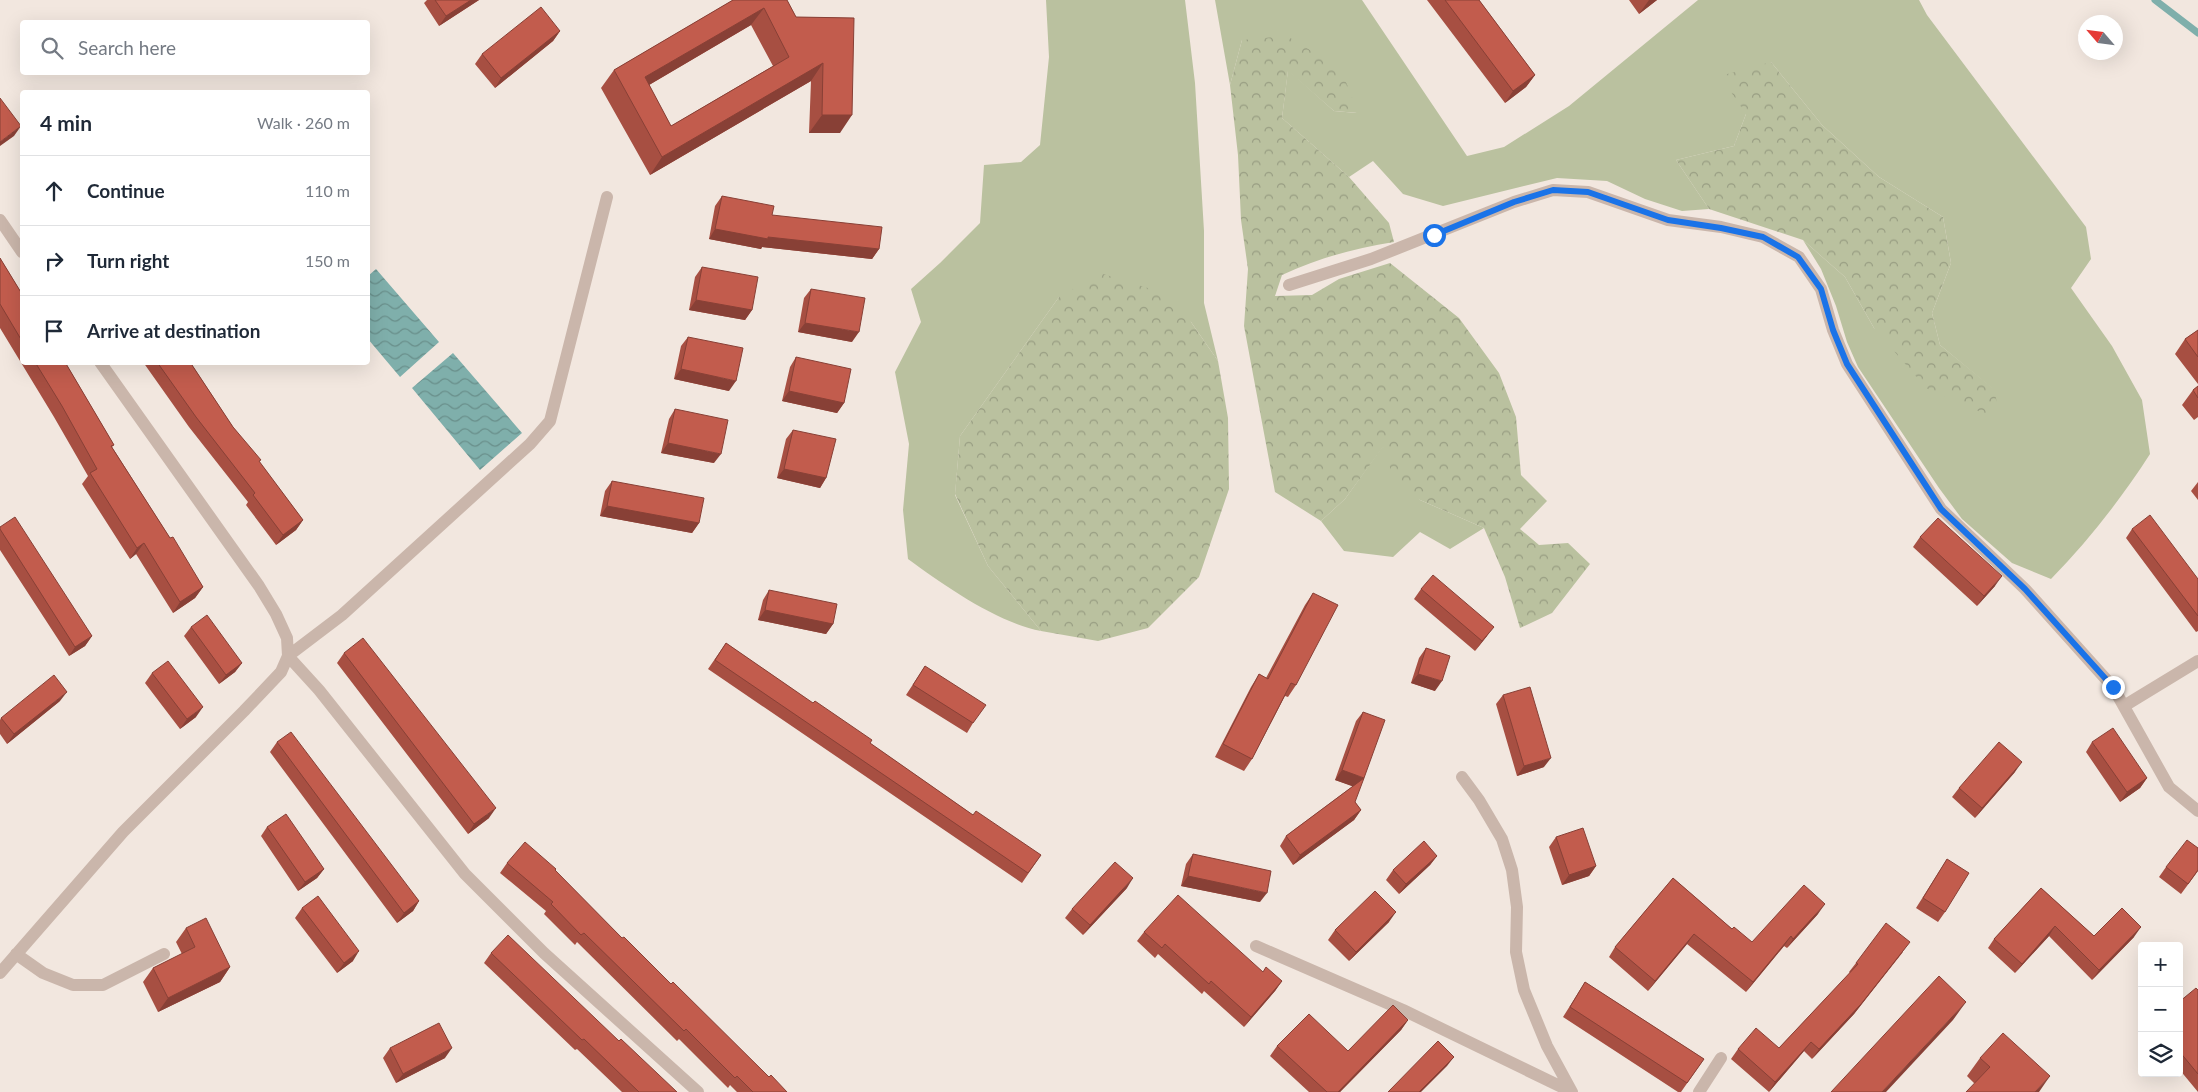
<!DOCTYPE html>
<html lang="en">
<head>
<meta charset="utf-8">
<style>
  :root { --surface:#fff; --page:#f6f6f7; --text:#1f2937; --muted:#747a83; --line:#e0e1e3 }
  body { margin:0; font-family:Lato,sans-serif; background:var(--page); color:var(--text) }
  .controls { position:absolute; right:15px; bottom:15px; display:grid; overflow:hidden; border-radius:5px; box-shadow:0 5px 20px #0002 }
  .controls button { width:45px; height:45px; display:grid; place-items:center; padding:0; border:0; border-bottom:1px solid var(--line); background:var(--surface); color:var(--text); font:25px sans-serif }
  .compass { position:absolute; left:2078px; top:15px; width:45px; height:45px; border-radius:50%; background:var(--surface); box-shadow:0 5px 20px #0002; rotate:298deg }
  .stop { position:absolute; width:15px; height:15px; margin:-11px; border:4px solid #1a73e8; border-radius:50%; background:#fff }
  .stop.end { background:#1a73e8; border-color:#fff; box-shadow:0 1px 5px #0008 }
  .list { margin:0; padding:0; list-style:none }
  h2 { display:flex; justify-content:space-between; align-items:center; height:65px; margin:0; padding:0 20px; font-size:21px }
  h2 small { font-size:16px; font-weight:400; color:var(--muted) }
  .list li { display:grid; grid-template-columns:32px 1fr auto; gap:15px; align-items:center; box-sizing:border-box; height:70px; padding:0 20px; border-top:1px solid var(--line) }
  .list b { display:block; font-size:19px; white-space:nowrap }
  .list em { font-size:16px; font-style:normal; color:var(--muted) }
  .icon { flex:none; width:28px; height:28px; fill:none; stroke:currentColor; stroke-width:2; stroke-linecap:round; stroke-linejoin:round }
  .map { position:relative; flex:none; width:2198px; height:1092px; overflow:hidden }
  .search { position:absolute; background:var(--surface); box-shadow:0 5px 20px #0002; left:20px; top:20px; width:350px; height:55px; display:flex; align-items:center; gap:12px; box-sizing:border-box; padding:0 18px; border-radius:5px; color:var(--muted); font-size:19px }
  .panel { position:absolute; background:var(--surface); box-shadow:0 5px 20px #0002; left:20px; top:90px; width:350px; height:275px; border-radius:5px }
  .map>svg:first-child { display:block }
</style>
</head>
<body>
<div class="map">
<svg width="2198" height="1092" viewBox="0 0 2198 1092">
  <defs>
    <pattern id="forest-crowns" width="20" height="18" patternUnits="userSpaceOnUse" patternTransform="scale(1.25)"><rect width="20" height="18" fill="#bac19f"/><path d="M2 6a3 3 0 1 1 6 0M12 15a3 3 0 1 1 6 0" fill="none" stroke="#989d82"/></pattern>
    <pattern id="water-waves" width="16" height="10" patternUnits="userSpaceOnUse" patternTransform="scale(1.25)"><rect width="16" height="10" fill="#7fafab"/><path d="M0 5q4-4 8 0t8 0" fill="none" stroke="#698f8b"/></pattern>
  </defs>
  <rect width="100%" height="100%" fill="#f2e7df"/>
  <path fill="#bac19f" d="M 1046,0 L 1185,0 L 1195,83 L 1204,231 L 1204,303 L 1218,361 L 1191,322 L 1059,297 L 960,436 L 955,495 L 988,566 L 1041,631 C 996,622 945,586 908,559 L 903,510 L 909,444 L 895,372 L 921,322 L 911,289 L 940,263 L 980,223 L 984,165 L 1021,162 L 1040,145 L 1049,57 Z
    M 1215,0 L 1362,0 L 1467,156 L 1504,147 L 1569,106 L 1698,0 L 1919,0 L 1927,15 L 2086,227 L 2091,259 L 2071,288 L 2112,346 L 2142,400 L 2150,454 C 2121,499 2089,540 2051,579 L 2012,563 L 1962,519 L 1939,488 L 1858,367 L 1847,342 L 1836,306 L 1821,269 L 1803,240 L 1845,277 L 1874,328 L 1993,389 L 1940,345 L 1932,313 L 1951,263 L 1943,217 L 1879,177 L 1822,125 L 1771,62 L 1746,114 L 1734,146 L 1676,160 L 1709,209 L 1682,211 L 1645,199 L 1607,181 L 1557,178 L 1443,206 L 1403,194 L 1373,161 L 1349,177 L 1282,118 L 1288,70 L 1334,111 L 1357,113 L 1242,40 L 1230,85 Z
    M 1383,446 L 1420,500 L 1484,528 L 1450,549 L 1420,532 L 1393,557 L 1344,551 L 1321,521 L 1345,499 Z"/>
  <path fill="url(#forest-crowns)" d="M 1287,36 L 1341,69 L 1358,113 L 1334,111 L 1288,71 L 1282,118 L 1349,177 L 1389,223 L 1394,242 C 1355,248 1319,258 1282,275 L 1275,296 L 1312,295 L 1339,279 L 1390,263 L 1459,318 L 1499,373 L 1516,417 L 1521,475 L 1547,501 L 1520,529 L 1539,545 L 1568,543 L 1590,564 L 1552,613 L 1520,628 L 1505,577 L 1484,528 L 1420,500 L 1395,482 L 1383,447 L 1345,499 L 1321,521 L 1275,492 L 1244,326 L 1248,269 L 1241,220 L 1238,155 L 1230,85 L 1242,40 Z
    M 1771,62 L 1822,125 L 1879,177 L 1943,217 L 1951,263 L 1932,313 L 1940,345 L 1994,389 L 2001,421 L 1926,388 L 1874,328 L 1845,277 L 1803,240 L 1709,209 L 1676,160 L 1734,146 L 1746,114 L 1720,76 Z
    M 1100,273 L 1151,289 L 1191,322 L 1218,361 L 1228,418 L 1229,489 L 1199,577 L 1148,628 L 1098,641 L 1041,631 L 988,566 L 955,494 L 960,436 L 1059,297 Z"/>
  <path fill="url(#water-waves)" d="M 376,269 L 439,342 L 400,377 L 368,339 L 368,276 Z
    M 453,353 L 522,433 L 480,470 L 412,388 Z"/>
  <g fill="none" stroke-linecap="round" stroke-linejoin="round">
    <path stroke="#7fafab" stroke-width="7" d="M 2155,0 L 2198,33"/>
    <path stroke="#cab6ab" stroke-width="12" d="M 607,197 L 550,421 L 530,444 L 342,615 L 288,656 L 319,690 L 465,874 L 544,953 L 698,1092
      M 0,220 L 22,252
      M 1289,285 L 1371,259 L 1514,202 L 1553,190 L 1588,192 L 1668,220 L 1721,227 L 1763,237 L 1799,257 L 1821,289 L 1833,330 L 1847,364 L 1941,509 L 2025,589 L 2113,687 L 2169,787 L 2198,811
      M 2124,706 L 2198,661
      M 1462,777 L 1479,800 L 1502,839 L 1512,870 L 1517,907 L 1516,952 L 1524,990 L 1547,1046 L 1572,1092
      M 1256,946 L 1403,1010 L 1572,1092
      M 16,954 L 43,973 L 73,985 L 103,985 L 164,954
      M 0,973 L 123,832 L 244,711 L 281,672 L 288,656 L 287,638 L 276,614 L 259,586 L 100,362
      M 1699,1092 L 1721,1058"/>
  </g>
  <path fill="#a74f42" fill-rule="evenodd" d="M 427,0 L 479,0 L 439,26 L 424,3 Z
    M 733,0 L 787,0 L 796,17 L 854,18 L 840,133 L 809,133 L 811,81 L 650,175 L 601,88 L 614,70 ZM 751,25 L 773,66 L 671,126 L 649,85 Z
    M 1427,0 L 1479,0 L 1535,75 L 1526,87 L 1505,103 Z
    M 1629,0 L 1657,0 L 1639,14 Z
    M 560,31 L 553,41 L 495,88 L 475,64 L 482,54 Z
    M 722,196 L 772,215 L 879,249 L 872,259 L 762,247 L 761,249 L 709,239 L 715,206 Z
    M 0,258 L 22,294 L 22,362 L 65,362 L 114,445 L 112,447 L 170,538 L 203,587 L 195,598 L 173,613 L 136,554 L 130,559 L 82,484 L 88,476 L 54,417 L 0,328 Z
    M 702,267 L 752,310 L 745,320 L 689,310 L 695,277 Z
    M 811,289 L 852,342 L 798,332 L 804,298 Z
    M 2198,330 L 2198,384 L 2175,354 L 2185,339 Z
    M 688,337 L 729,391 L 674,379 L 681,346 Z
    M 796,357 L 844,403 L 837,413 L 782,401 L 790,367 Z
    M 143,362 L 190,362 L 233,427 L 303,520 L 296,530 L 276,545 L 246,505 L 248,502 L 189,427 Z
    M 2198,386 L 2198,417 L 2194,420 L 2182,405 L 2193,390 Z
    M 675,409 L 714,463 L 661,453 L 669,419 Z
    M 793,430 L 826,478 L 820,488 L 777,478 L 786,439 Z
    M 612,481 L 699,523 L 692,533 L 600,516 L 605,491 Z
    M 2198,482 L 2198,500 L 2191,491 Z
    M 0,527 L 92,636 L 85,646 L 69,656 L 0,550 Z
    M 2132,529 L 2198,579 L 2198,631 L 2196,632 L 2126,538 Z
    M 1920,537 L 1995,586 L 1977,606 L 1913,547 Z
    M 1421,589 L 1487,636 L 1475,651 L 1414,599 Z
    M 769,590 L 833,624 L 826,634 L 758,620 L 763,600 Z
    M 1313,593 L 1296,685 L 1288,697 L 1285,696 L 1252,759 L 1244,771 L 1215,757 L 1251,687 L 1259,674 L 1266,678 L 1305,605 Z
    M 191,627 L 242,663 L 235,672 L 219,684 L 184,636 Z
    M 726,643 L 973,815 L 1041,855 L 1022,883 L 708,669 Z
    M 1426,648 L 1435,691 L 1411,683 L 1419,658 Z
    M 344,653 L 489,818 L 468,834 L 337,663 Z
    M 925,666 L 973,723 L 967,733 L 906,695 Z
    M 152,673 L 196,717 L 180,729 L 145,683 Z
    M 1503,695 L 1544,767 L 1517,776 L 1496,704 Z
    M 60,701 L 7,744 L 0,734 L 0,720 L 1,718 Z
    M 1363,712 L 1355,802 L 1361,810 L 1354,820 L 1293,865 L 1280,846 L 1286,836 L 1353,786 L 1335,780 L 1356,721 Z
    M 277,742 L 419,901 L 413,911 L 397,923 L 270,752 Z
    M 2092,742 L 2147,778 L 2140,788 L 2120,802 L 2086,752 Z
    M 2015,772 L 1975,818 L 1952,797 L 1959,788 Z
    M 267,827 L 324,869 L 317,878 L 298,891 L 261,836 Z
    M 1556,837 L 1596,866 L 1589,876 L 1562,885 L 1549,847 Z
    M 1193,854 L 1260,902 L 1181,886 L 1186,864 Z
    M 1437,856 L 1430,865 L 1399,894 L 1386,880 L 1393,870 Z
    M 1947,859 L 1945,912 L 1938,922 L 1916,908 Z
    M 507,863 L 555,871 L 622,938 L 769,1077 L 787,1092 L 737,1092 L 730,1085 L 728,1088 L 679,1039 L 677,1041 L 577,942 L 575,945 L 544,914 L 546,911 L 500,873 Z
    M 2166,867 L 2198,871 L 2181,894 L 2159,877 Z
    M 1673,878 L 1732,929 L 1752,942 L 1818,914 L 1787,948 L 1784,946 L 1746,992 L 1687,944 L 1648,991 L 1609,957 L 1615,947 Z
    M 1127,888 L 1083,935 L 1065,918 L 1072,909 Z
    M 2041,888 L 2094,936 L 2134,937 L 2092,980 L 2049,936 L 2015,973 L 1988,948 L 1994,939 Z
    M 302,908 L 353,961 L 337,973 L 295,918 Z
    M 1389,922 L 1349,961 L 1328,940 L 1335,930 Z
    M 186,928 L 230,967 L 220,982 L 158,1012 L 143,982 L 153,968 L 182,954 L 176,942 Z
    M 1144,932 L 1263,972 L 1282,981 L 1275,991 L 1244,1027 L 1204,991 L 1202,994 L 1158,954 L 1155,958 L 1137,941 Z
    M 1903,952 L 1854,1014 L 1812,1059 L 1804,1051 L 1769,1092 L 1731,1059 L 1738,1049 L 1779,1048 L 1850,973 L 1849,972 L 1856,963 Z
    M 491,953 L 619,1041 L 677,1092 L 622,1092 L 577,1049 L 575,1050 L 484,963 Z
    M 1585,982 L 1704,1059 L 1681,1092 L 1678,1092 L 1563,1017 Z
    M 2198,990 L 2198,1092 L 2179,1069 L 2179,1002 Z
    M 1408,1020 L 1401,1030 L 1340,1092 L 1309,1092 L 1270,1056 L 1277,1046 L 1348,1051 Z
    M 2142,1035 L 2142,1042 L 2139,1039 Z
    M 390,1048 L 445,1058 L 396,1083 L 383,1058 Z
    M 1980,1058 L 2050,1076 L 1974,1083 L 1967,1076 Z"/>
  <path fill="#884036" d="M 471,0 L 479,0 L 439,26 L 446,16 Z
    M 1649,0 L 1657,0 L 1639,14 Z
    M 764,8 L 751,25 L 632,95 L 645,77 Z
    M 560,31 L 553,41 L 495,88 L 501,78 Z
    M 823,63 L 811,81 L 650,175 L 662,157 Z
    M 1535,75 L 1526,87 L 1505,103 L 1513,91 Z
    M 822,115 L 852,115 L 840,133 L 809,133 Z
    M 21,126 L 14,136 L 0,146 L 0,142 Z
    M 715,229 L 768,237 L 879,249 L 872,259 L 762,247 L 761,249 L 709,239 Z
    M 696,300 L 752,310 L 745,320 L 689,310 Z
    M 805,323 L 859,332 L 852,342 L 798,332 Z
    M 681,369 L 736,381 L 729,391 L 674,379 Z
    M 789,391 L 844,403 L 837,413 L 782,401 Z
    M 668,443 L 721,454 L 714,463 L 661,453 Z
    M 784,469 L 826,478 L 820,488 L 777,478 Z
    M 607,506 L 699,523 L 692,533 L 600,516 Z
    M 303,520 L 296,530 L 276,545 L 283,535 Z
    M 144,543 L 136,554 L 130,559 L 137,548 Z
    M 2002,576 L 1995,586 L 1977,606 L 1984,596 Z
    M 203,587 L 195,598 L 173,613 L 180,602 Z
    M 765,610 L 833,624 L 826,634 L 758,620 Z
    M 1494,627 L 1487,636 L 1475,651 L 1482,641 Z
    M 92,636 L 85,646 L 69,656 L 75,647 Z
    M 242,663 L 235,672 L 219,684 L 226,675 Z
    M 1418,674 L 1442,681 L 1435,691 L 1411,683 Z
    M 67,692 L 60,701 L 7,744 L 14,734 Z
    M 203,707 L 196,717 L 180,729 L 187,719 Z
    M 1551,758 L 1544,767 L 1517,776 L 1524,766 Z
    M 2022,762 L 2015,772 L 1975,818 L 1982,808 Z
    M 1342,770 L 1364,778 L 1357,788 L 1335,780 Z
    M 2147,778 L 2140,788 L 2120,802 L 2127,792 Z
    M 496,808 L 489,818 L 468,834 L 474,824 Z
    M 1361,810 L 1354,820 L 1293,865 L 1300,855 Z
    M 1437,856 L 1430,865 L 1399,894 L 1406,884 Z
    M 1596,866 L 1589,876 L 1562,885 L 1569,875 Z
    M 324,869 L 317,878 L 298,891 L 305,882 Z
    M 1188,876 L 1267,893 L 1260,902 L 1181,886 Z
    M 1133,878 L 1127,888 L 1083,935 L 1090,925 Z
    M 419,901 L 413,911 L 397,923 L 404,913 Z
    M 1825,904 L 1818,914 L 1787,948 L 1793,939 Z
    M 1396,912 L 1389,922 L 1349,961 L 1356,952 Z
    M 2055,926 L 2049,936 L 2015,973 L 2022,964 Z
    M 2141,927 L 2134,937 L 2092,980 L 2099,970 Z
    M 1694,934 L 1687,944 L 1648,991 L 1655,981 Z
    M 1791,936 L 1784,946 L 1746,992 L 1753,982 Z
    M 1910,942 L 1854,1014 L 1812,1059 L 1819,1049 Z
    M 359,951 L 353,961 L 337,973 L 344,963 Z
    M 230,967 L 220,982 L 158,1012 L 168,998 Z
    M 1282,981 L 1275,991 L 1244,1027 L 1251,1017 Z
    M 1966,1002 L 1953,1020 L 1886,1092 L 1882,1092 Z
    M 1408,1020 L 1401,1030 L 1340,1092 L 1338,1092 Z
    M 1811,1042 L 1804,1051 L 1769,1092 L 1775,1082 Z
    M 452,1048 L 445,1058 L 396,1083 L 403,1074 Z
    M 1454,1057 L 1447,1066 L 1421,1092 L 1419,1092 Z
    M 2050,1076 L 2039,1092 L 2035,1092 Z"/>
  <path fill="#c25c4d" stroke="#884036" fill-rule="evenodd" d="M 435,0 L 471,0 L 446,16 Z
    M 733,0 L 787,0 L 796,17 L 854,18 L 852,115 L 822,115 L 823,63 L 662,157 L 614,70 ZM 764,8 L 789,57 L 671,126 L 645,77 Z
    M 1445,0 L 1479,0 L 1535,75 L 1513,91 Z
    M 541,7 L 560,31 L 501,78 L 482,54 Z
    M 0,98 L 21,126 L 0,142 Z
    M 722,196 L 774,206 L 772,215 L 882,227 L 879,249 L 768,237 L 768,239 L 715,229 Z
    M 0,258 L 22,294 L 22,341 L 0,304 Z
    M 702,267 L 758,277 L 752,310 L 696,300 Z
    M 811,289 L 865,298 L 859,332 L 805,323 Z
    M 2198,330 L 2198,357 L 2185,339 Z
    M 688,337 L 743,348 L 736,381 L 681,369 Z
    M 796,357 L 851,369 L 844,403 L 789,391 Z
    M 35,362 L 65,362 L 114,445 L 111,446 L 170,538 L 173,537 L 203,587 L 180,602 L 144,543 L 137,548 L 90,473 L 97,469 L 62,406 Z
    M 157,362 L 190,362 L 233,427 L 261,460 L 259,461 L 303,520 L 283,535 L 253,495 L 255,493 L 196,417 Z
    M 2198,386 L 2198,398 L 2193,390 Z
    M 675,409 L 728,420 L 721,454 L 668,443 Z
    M 793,430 L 836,439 L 826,478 L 784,469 Z
    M 612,481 L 704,498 L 699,523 L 607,506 Z
    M 2150,515 L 2198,579 L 2198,616 L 2132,529 Z
    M 15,517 L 92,636 L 75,647 L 0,529 L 0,527 Z
    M 1938,518 L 2002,576 L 1984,596 L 1920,537 Z
    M 1433,575 L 1494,627 L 1482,641 L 1421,589 Z
    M 769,590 L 837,604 L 833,624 L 765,610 Z
    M 1313,593 L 1338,605 L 1296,685 L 1291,683 L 1252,759 L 1223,744 L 1259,674 L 1268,679 Z
    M 207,615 L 242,663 L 226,675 L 191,627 Z
    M 363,638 L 496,808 L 474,824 L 344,653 Z
    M 726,643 L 813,703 L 815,701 L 872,740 L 870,743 L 973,815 L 976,811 L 1041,855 L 1028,873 L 715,660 Z
    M 1426,648 L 1450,656 L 1442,681 L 1418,674 Z
    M 168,661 L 203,707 L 187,719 L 152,673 Z
    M 925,666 L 986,705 L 973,723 L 913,685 Z
    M 54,675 L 67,692 L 14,734 L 1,718 Z
    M 1530,687 L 1551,758 L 1524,766 L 1503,695 Z
    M 1363,712 L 1385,720 L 1364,778 L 1342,770 Z
    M 2113,728 L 2147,778 L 2127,792 L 2092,742 Z
    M 291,732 L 419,901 L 404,913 L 277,742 Z
    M 1999,742 L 2022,762 L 1982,808 L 1959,788 Z
    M 1364,778 L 1355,802 L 1361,810 L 1300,855 L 1286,836 Z
    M 286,814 L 324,869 L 305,882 L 267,827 Z
    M 1583,828 L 1596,866 L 1569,875 L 1556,837 Z
    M 2187,840 L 2198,848 L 2198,870 L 2188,884 L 2166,867 Z
    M 1424,841 L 1437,856 L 1406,884 L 1393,870 Z
    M 525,842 L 556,869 L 555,870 L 622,938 L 624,937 L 671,984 L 673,982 L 769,1077 L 771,1075 L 787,1092 L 753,1092 L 737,1076 L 735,1078 L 686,1029 L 684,1031 L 584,933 L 581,935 L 551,904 L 553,902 L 507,863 Z
    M 1193,854 L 1271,871 L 1267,893 L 1188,876 Z
    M 1947,859 L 1969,873 L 1945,912 L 1923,898 Z
    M 1115,862 L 1133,878 L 1090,925 L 1072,909 Z
    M 1673,878 L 1732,929 L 1734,927 L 1752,942 L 1804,885 L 1825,904 L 1793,939 L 1791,936 L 1753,982 L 1694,934 L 1655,981 L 1615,947 Z
    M 2041,888 L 2094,936 L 2122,908 L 2141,927 L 2099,970 L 2055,926 L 2022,964 L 1994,939 Z
    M 1375,891 L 1396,912 L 1356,952 L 1335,930 Z
    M 1178,895 L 1263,972 L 1266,967 L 1282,981 L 1251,1017 L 1211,981 L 1209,984 L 1165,944 L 1162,948 L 1144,932 Z
    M 318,896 L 359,951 L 344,963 L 302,908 Z
    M 206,918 L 230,967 L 168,998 L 153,968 L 195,947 L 186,928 Z
    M 1886,923 L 1910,942 L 1861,1004 L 1819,1049 L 1811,1042 L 1775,1082 L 1738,1049 L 1756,1028 L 1779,1048 L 1858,964 L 1856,963 Z
    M 508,935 L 619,1041 L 621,1039 L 677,1092 L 639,1092 L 584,1039 L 582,1040 L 491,953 Z
    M 1939,976 L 1966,1002 L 1882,1092 L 1831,1092 Z
    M 1585,982 L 1704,1059 L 1687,1083 L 1570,1007 Z
    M 2196,988 L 2198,990 L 2198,1074 L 2179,1051 L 2179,1002 Z
    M 1393,1005 L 1408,1020 L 1338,1092 L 1327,1092 L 1277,1046 L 1309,1014 L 1348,1051 Z
    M 439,1023 L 452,1048 L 403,1074 L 390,1048 Z
    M 2003,1033 L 2050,1076 L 2035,1092 L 1966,1092 L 1990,1067 L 1980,1058 Z
    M 1438,1041 L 1454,1057 L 1419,1092 L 1388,1092 Z"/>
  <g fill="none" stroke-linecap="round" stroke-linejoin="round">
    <path stroke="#1a73e8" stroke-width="6" d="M 1434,235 L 1514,202 L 1553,190 L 1588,192 L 1668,220 L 1721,228 L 1763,237 L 1798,257 L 1821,289 L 1833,330 L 1847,364 L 1941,509 L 2025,589 L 2113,687"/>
  </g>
</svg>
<div class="controls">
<button>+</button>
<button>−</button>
<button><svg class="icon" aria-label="layers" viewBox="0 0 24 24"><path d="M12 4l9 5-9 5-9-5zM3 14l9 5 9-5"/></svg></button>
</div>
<svg class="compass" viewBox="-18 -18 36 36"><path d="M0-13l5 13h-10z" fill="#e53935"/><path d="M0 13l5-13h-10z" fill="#747a83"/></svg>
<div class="stop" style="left:1434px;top:235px"></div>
<div class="stop end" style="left:2113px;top:687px"></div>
<div class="search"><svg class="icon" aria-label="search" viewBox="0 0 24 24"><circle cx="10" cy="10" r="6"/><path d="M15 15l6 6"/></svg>Search here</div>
<section class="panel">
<h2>4 min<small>Walk · 260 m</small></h2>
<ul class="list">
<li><svg class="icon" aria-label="ahead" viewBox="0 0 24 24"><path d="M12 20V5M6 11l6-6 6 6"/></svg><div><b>Continue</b></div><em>110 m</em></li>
<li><svg class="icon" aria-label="right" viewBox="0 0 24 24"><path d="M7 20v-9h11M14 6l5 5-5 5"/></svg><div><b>Turn right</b></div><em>150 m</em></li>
<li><svg class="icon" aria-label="arrive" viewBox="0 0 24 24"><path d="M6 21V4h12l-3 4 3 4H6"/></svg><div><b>Arrive at destination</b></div></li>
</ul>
</section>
</div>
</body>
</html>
